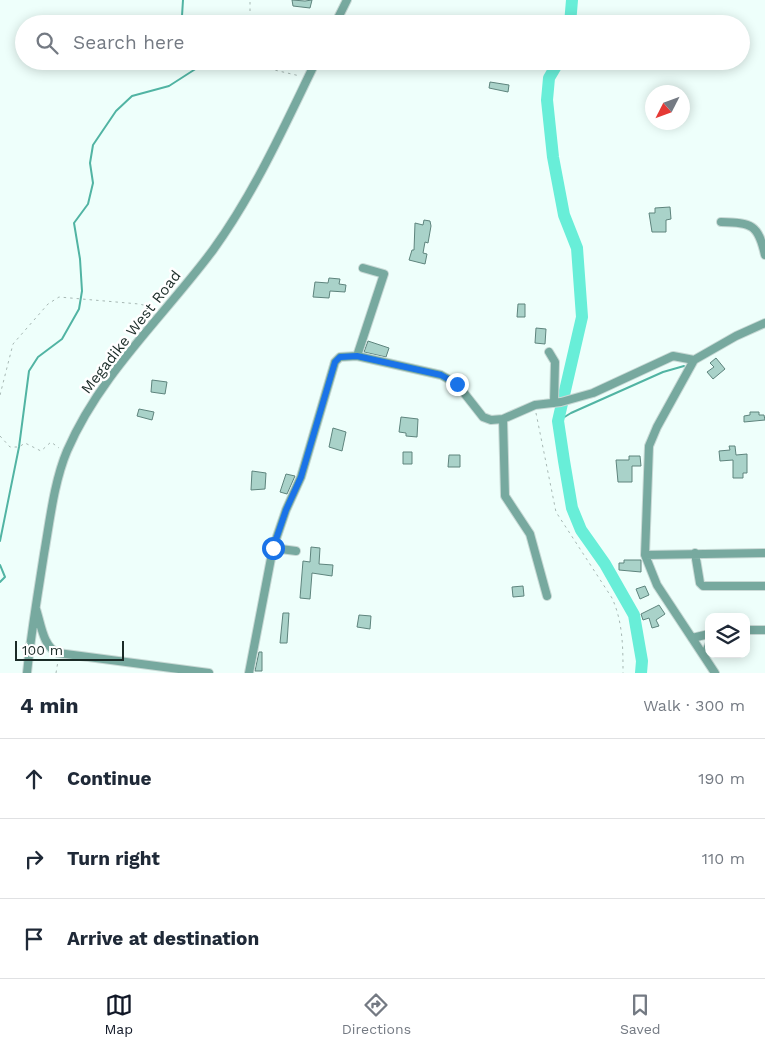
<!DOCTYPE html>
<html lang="en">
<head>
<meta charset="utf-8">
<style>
  :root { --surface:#fff; --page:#f2f2f3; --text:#1f2937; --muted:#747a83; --line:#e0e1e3; --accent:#111827 }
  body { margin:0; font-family:"Work Sans",sans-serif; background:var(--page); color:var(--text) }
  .controls { position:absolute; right:15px; bottom:15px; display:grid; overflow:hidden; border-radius:10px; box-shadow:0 2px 12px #0003 }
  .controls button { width:45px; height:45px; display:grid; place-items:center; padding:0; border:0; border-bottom:1px solid var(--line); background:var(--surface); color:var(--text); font:25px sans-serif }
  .compass { position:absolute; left:645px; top:85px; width:45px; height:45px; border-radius:50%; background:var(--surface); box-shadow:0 2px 12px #0003; rotate:228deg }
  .scale { position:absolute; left:15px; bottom:12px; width:109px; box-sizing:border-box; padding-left:5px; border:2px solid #1a2b27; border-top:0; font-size:14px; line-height:18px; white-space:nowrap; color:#1a2b27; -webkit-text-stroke:4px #fff; paint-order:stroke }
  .stop { position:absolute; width:15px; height:15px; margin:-11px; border:4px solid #1a73e8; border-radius:50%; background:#fff }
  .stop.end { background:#1a73e8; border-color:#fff; box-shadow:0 1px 5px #0008 }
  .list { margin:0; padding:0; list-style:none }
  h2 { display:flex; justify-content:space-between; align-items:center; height:65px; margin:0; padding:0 20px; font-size:21px }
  h2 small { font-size:16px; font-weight:400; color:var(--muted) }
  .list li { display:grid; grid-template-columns:32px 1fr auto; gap:15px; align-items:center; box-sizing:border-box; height:80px; padding:0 20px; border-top:1px solid var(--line) }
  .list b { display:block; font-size:19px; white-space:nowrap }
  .list em { font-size:16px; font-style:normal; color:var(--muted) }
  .icon { flex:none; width:28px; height:28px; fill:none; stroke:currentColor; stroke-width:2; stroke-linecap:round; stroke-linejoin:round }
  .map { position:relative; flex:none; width:765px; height:673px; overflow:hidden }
  .search { position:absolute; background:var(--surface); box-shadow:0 2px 12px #0003; left:15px; right:15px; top:15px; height:55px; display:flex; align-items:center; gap:12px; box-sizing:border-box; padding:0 18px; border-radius:28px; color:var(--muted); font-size:19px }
  .sheet { height:305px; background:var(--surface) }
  nav { display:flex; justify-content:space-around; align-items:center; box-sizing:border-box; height:70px; border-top:1px solid var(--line); background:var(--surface); font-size:14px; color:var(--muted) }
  nav a { display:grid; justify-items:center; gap:2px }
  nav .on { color:var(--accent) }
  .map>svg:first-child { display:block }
</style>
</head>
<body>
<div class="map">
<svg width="765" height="673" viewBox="0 0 765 673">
  <rect width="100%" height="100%" fill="#eefffb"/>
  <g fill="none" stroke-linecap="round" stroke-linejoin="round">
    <path stroke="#51b4a3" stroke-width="2" d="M 183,0 L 182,16 L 188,24
      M 558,421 L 571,413 L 663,372 L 684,366
      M 0,541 L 19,447 L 29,371 L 38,357 L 62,339 L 79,309 L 82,291 L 80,259 L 74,223 L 88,204 L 93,183 L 90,163 L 93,145 L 116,111 L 132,96 L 169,86 L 197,68 L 201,61
      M 0,565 L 5,577 L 0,582"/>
    <path stroke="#68eed8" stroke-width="12" d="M 570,24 L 572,0
      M 559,61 L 549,78 L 547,100 L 553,157 L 564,215 L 577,248 L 582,317 L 558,421 L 564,461 L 572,508 L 581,530 L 605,564 L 634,615 L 642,661 L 641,673"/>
  </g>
  <path fill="#a9d2c9" stroke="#5e847d" d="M 292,0 L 305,1 L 312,0 L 310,8 L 293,6 Z
    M 490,82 L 509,85 L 508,92 L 489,88 Z
    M 670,207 L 671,219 L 666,220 L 666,232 L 652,232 L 649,213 L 655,213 L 655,208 Z
    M 424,220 L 430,221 L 431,226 L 428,243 L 425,242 L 423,253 L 427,254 L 425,264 L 409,260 L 412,250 L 414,250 L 415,223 L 423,225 Z
    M 329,278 L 340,279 L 339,284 L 346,285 L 345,292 L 330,291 L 329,298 L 313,297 L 315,282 L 328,283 Z
    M 518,304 L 525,304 L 525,317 L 517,317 Z
    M 536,328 L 546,329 L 545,344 L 535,343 Z
    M 368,341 L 389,348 L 386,357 L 364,352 Z
    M 716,358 L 725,369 L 713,379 L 707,372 L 714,367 L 710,363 Z
    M 152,380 L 167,382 L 165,394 L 151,392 Z
    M 139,409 L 154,412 L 152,420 L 137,416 Z
    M 750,412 L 759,412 L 759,415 L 764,415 L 765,420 L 744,422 L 744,416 L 750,415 Z
    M 401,417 L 418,419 L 417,437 L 406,436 L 406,433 L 399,432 Z
    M 333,428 L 346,432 L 342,451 L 329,447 Z
    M 729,446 L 735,446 L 736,455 L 747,454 L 747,473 L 743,473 L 743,478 L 733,478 L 733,460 L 720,461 L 719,451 L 730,450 Z
    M 403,452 L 412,452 L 412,464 L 403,464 Z
    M 449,455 L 460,455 L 460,467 L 448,467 Z
    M 629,456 L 640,456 L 641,466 L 632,466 L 632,482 L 618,482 L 616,460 L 629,460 Z
    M 252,471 L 266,473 L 265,489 L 251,490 Z
    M 286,474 L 295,476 L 287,494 L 280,492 Z
    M 311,547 L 320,548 L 319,564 L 333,565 L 332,576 L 312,573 L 310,599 L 300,598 L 303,561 L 310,562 Z
    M 624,560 L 641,560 L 641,572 L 619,570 L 619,563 L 624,563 Z
    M 523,586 L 524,596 L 513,597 L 512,587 Z
    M 645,586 L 649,595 L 640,599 L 636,589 Z
    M 659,605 L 665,614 L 656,620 L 659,626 L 652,628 L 649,618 L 643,620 L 641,614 Z
    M 283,613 L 289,613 L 287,643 L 280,643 Z
    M 359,615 L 371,616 L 370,629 L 357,627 Z
    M 259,652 L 262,652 L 262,671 L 255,671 Z"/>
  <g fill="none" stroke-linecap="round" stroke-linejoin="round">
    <defs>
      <path id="minor" d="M 335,24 L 347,0
        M 721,222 C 752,223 758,224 765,255
        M 549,352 L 555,362 L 554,403
        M 357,356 L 384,274 L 363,268
        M 503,419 L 505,496 L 530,534 L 547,596
        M 296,551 L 273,548 L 286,510 L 301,477 L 335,362 L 340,357 L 357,356 L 441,375 L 457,384 L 483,417 L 491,420 L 503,419 L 535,405 L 561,402 L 593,393 L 673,356 L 694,360
        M 695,553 L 700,583 L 703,586 L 765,586
        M 645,555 L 765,553
        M 36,609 C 41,624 43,647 58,653 L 209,673
        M 746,630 L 765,630
        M 692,638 L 709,634
        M 704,656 L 709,645
        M 27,673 C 31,633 38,593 44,554 C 50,520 54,482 67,451 C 100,374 164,316 213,250 C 255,192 285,125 316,61
        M 249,673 L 273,548
        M 715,673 L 657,585 L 645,555 L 649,446 L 657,427 L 694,360 L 736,336 L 765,323"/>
    </defs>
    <use href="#minor" stroke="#c8d9d5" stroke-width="10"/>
    <path stroke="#a7b8b4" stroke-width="1" stroke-dasharray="2.5 4" stroke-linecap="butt" d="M 250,24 L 250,0
      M 259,61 L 266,68 L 300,76
      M 0,395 L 13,344 L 48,304 L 59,297 L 139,304 L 156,308
      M 536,413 L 556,512 L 612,598 C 623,622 623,648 623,673
      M 0,436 L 10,447 L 19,447 L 25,443 L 41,451 L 51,442 L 59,448
      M 56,673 L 58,661"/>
    <use href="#minor" stroke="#77a99f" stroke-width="8"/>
  </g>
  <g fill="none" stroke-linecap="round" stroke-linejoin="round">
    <path stroke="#1a73e8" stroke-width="6" d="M 273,548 L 286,510 L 301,477 L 335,362 L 340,357 L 357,356 L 441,375 L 457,384"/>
  </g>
  <g text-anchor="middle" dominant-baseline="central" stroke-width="5" stroke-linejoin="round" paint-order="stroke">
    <g font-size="15" fill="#1a2b27" stroke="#fff">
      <text transform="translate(131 332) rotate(-52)">Megadike West Road</text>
    </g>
  </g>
</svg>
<div class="controls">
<button><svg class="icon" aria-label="layers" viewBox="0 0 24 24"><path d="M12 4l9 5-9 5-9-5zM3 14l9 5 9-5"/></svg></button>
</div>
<svg class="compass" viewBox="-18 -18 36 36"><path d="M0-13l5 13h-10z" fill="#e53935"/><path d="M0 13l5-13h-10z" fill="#747a83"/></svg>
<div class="scale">100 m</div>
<div class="stop" style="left:273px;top:548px"></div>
<div class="stop end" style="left:457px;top:384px"></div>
<div class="search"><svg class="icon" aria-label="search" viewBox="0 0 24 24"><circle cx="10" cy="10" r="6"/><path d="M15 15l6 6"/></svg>Search here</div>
</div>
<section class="sheet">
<h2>4 min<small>Walk · 300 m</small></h2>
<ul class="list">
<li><svg class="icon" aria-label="ahead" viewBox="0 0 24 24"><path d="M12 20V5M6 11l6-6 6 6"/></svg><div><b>Continue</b></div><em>190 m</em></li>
<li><svg class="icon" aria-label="right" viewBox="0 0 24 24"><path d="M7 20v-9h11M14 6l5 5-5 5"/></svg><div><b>Turn right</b></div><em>110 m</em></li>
<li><svg class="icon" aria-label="arrive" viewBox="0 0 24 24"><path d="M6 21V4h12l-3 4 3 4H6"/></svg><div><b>Arrive at destination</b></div></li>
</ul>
</section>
<nav>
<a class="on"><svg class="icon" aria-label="map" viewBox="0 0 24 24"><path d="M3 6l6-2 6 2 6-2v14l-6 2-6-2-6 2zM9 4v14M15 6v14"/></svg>Map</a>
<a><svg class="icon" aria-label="directions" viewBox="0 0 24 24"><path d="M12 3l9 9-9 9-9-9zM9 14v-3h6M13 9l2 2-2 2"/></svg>Directions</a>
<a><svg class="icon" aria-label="saved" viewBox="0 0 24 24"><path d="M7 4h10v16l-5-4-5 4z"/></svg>Saved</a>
</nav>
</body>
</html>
